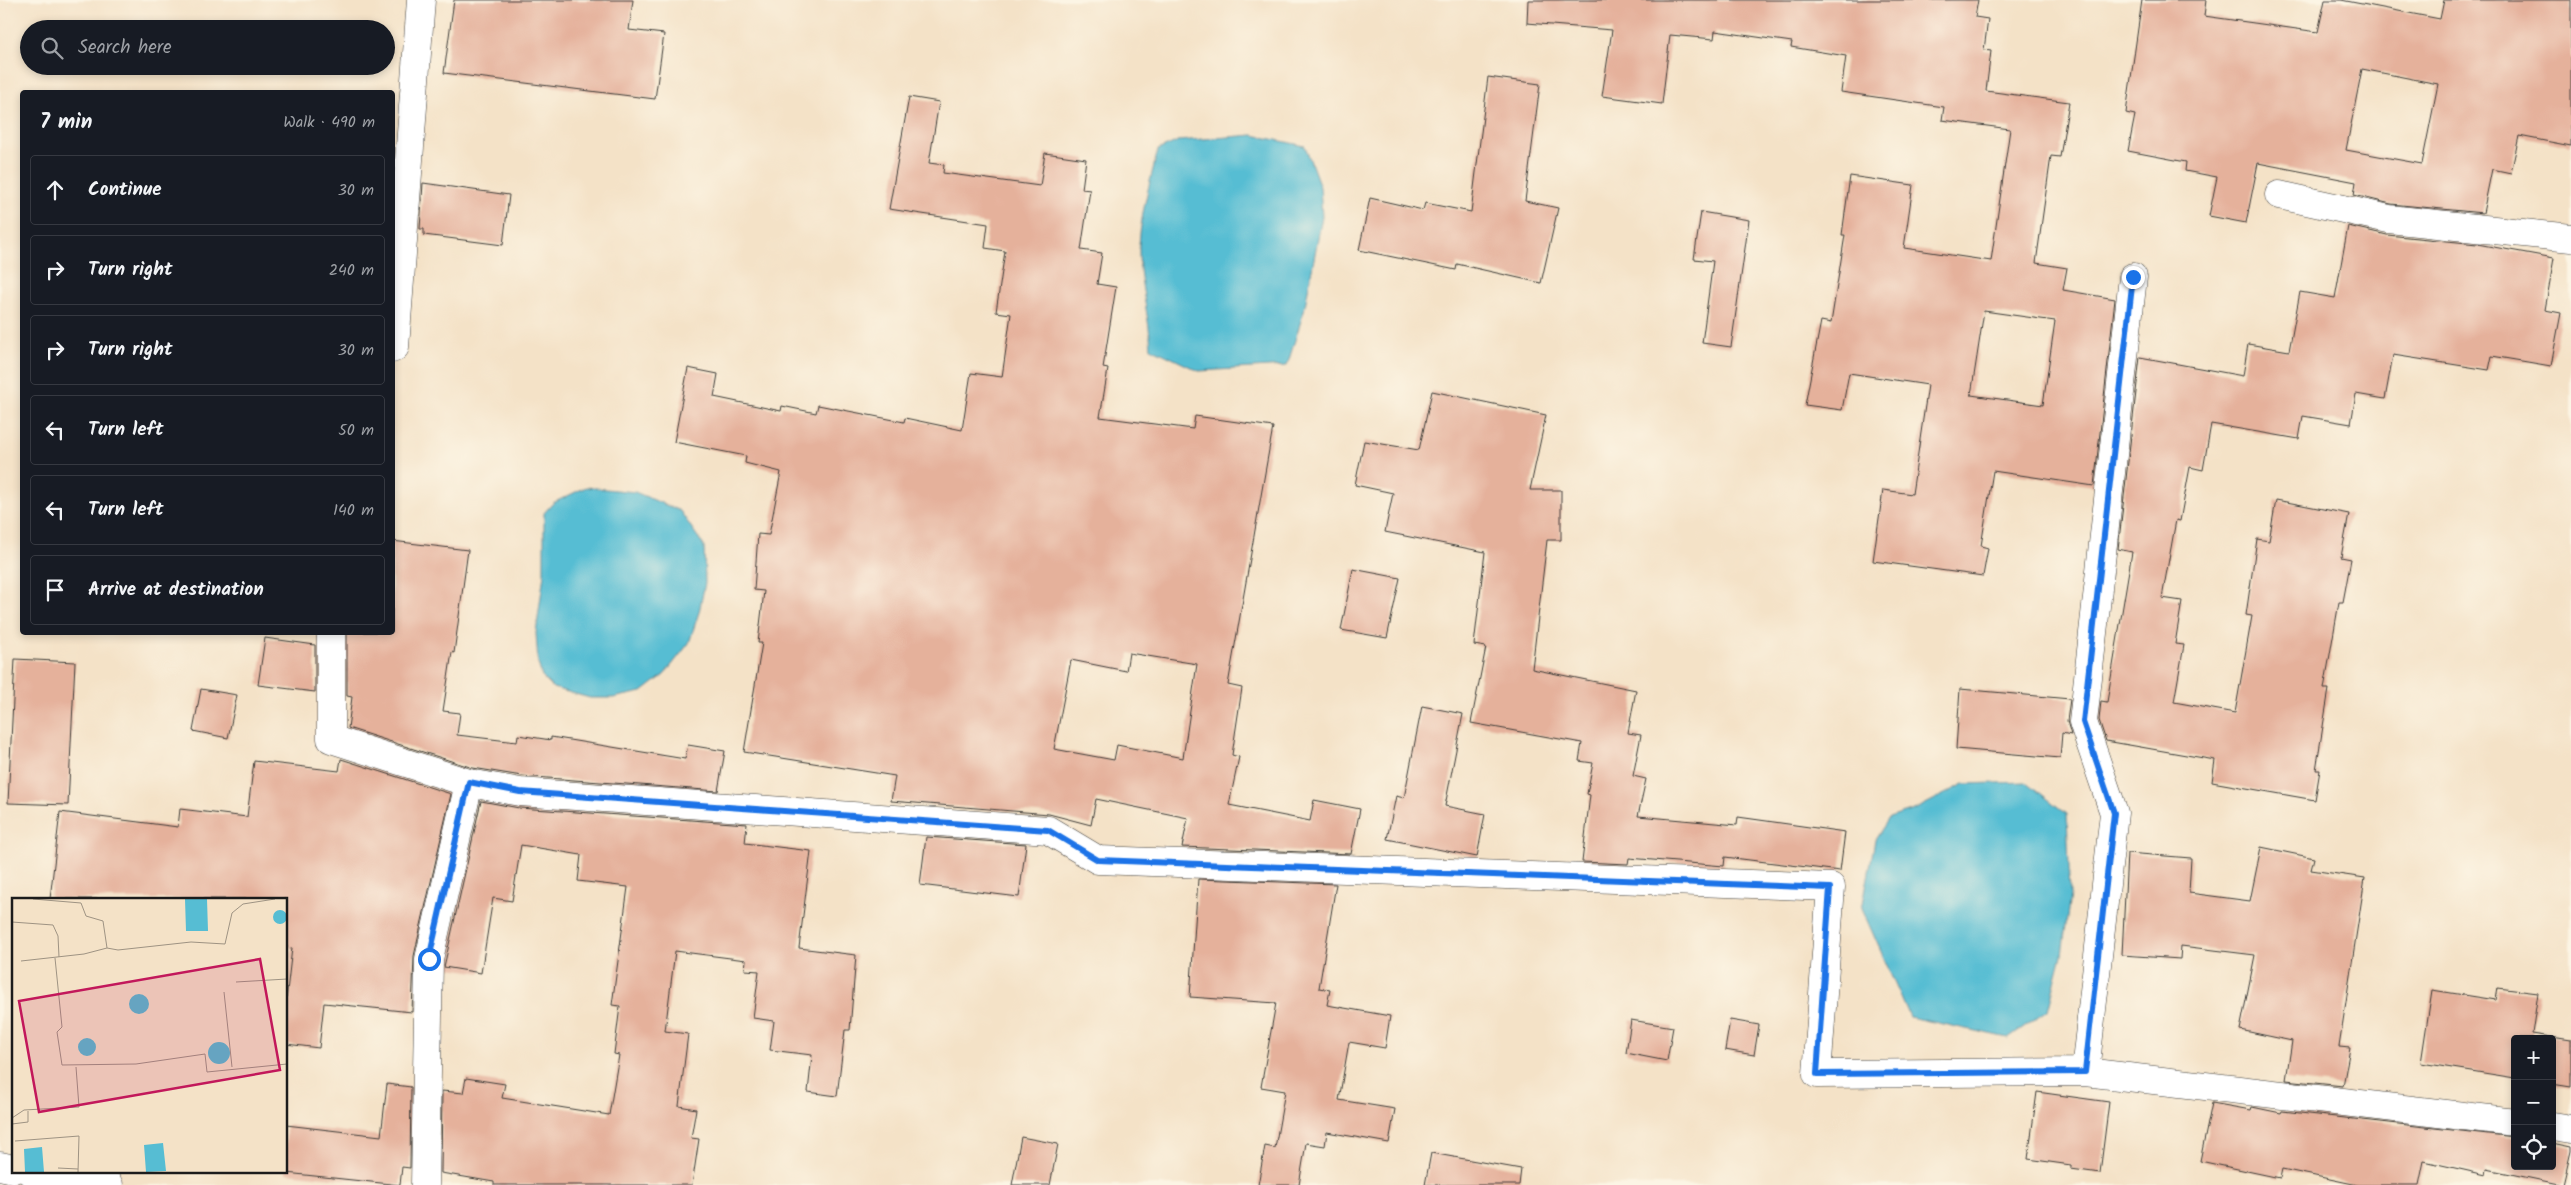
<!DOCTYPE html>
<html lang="en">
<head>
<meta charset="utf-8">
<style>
  :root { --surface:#171b24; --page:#242831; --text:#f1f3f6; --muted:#9ea1a6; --line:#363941 }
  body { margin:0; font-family:Kalam,sans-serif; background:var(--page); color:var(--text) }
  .controls { position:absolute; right:15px; bottom:15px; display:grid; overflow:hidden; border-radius:5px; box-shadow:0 2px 8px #0003 }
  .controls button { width:45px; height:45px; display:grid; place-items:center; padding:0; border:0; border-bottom:1px solid var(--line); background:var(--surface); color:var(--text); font:25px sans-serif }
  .stop { position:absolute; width:15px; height:15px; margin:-11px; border:4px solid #1a73e8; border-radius:50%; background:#fff }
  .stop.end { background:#1a73e8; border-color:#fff; box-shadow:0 1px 5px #0008 }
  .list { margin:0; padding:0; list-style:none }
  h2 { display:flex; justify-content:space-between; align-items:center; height:65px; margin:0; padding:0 20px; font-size:21px }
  h2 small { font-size:16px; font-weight:400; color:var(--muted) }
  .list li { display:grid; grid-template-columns:32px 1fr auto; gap:15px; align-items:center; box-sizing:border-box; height:70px; margin:0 10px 10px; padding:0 10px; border:1px solid var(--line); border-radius:5px }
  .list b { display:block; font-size:19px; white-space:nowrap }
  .list em { font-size:16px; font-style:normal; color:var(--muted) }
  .icon { flex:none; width:28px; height:28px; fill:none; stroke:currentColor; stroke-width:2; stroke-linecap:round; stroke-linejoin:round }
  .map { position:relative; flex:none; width:2571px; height:1185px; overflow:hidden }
  .search { position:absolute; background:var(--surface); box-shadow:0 2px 8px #0003; left:20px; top:20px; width:375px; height:55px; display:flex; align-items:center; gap:12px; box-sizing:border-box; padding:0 18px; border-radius:28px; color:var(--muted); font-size:19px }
  .panel { position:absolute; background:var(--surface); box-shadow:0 2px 8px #0003; left:20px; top:90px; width:375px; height:545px; border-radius:5px }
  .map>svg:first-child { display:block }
</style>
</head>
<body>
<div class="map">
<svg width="2571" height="1185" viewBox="0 0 2571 1185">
  <rect width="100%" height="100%" fill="#fcf5e5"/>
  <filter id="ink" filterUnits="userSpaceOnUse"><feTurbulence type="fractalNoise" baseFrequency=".02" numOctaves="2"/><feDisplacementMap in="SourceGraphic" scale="10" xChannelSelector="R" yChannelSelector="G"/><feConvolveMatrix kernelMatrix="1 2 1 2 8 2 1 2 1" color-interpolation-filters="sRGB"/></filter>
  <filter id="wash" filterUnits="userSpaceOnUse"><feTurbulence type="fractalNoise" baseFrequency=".0096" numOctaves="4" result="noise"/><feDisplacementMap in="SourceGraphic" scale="20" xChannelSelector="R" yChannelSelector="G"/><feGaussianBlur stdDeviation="1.12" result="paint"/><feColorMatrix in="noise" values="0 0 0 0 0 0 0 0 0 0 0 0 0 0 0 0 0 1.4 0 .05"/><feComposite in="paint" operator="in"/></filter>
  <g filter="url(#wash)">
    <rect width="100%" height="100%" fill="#f4e2c7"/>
    <path fill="#56bdd3" stroke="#396c78" d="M 1253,135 L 1305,146 L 1320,187 L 1322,217 L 1304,311 L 1287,366 L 1199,371 L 1151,348 C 1149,313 1138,279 1139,245 C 1141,213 1150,181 1158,150 L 1178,141 Z
      M 586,487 L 635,492 L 680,511 L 704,546 L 705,583 L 699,612 L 689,643 L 664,675 L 642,692 L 613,698 L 590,698 L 553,688 L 542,677 L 538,663 L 536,633 L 544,574 L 544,513 L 553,503 Z
      M 2026,782 L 2067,814 L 2070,895 L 2062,955 L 2048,1010 L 2008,1038 L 1910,1017 L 1862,909 L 1875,840 L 1889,818 L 1914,810 L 1964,784 Z"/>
    <g id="blocks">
      <path fill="#e5b19b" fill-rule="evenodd" d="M 454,0 L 633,0 L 629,30 L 664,34 L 655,99 L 444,73 Z
        M 1528,0 L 1978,0 L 1975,17 L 1988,19 L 1984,50 L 1991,51 L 1986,91 L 2069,102 L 2060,157 L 2051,156 L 2036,263 L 2067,268 L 2063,290 L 2115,299 L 2094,486 L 1993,471 L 1981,546 L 1988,548 L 1983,576 L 1873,561 L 1883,490 L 1912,494 L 1928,385 L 1849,373 L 1842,410 L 1805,405 L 1821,321 L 1831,323 L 1845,235 L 1842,235 L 1850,176 L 1913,185 L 1904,248 L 1991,261 L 2010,129 L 1942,120 L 1944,107 L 1841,92 L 1846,56 L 1791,47 L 1792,42 L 1715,31 L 1714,39 L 1670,35 L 1662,104 L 1602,96 L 1612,30 L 1527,23 ZM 1984,311 L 2055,321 L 2043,405 L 1971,395 Z
        M 2142,0 L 2206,0 L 2204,16 L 2318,32 L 2325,0 L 2341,0 L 2440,19 L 2444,0 L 2571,0 L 2571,146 L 2519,136 L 2511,173 L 2492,169 L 2483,213 L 2391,204 L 2354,195 L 2356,182 L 2258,163 L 2246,223 L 2209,216 L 2217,177 L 2185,171 L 2186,162 L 2128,151 L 2135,115 L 2126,113 ZM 2362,69 L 2438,84 L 2422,164 L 2346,150 Z
        M 1488,77 L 1540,84 L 1525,201 L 1558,208 L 1541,283 L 1457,264 L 1456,270 L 1359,250 L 1370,198 L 1423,210 L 1425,203 L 1471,212 Z
        M 909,97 L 939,102 L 929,163 L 944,165 L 943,173 L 1040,186 L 1045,153 L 1086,159 L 1082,189 L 1090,190 L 1081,250 L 1102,253 L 1097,284 L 1116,287 L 1103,368 L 1108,369 L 1100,417 L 1193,429 L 1195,416 L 1273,427 L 1228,685 L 1242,688 L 1232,755 L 1239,757 L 1229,805 L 1310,821 L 1314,800 L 1360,809 L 1351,854 L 1182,847 L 1188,818 L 1096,799 L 1091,825 L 1049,814 L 891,801 L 895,776 L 744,752 L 762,643 L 758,643 L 764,591 L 754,590 L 758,534 L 769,535 L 781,472 L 745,463 L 746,456 L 674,442 L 688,368 L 718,374 L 714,397 L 781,411 L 782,406 L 816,413 L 818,405 L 904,422 L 905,418 L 962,430 L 971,373 L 1002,377 L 1011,314 L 996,312 L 1005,251 L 985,248 L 988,224 L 889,209 ZM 1129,653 L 1197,664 L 1183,758 L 1117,745 L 1114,760 L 1054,749 L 1071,660 L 1126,671 Z
        M 423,183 L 509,195 L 503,245 L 424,235 L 424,229 L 420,229 Z
        M 1701,212 L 1749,220 L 1731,347 L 1702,343 L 1713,261 L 1694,259 Z
        M 2348,226 L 2387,235 L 2477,244 L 2554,258 L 2545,310 L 2561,313 L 2551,366 L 2492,356 L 2489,370 L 2393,355 L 2385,399 L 2356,394 L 2351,424 L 2303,416 L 2299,439 L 2211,424 L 2203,470 L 2190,467 L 2180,521 L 2176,520 L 2162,598 L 2182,601 L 2175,644 L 2184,645 L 2174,702 L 2235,713 L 2252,616 L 2246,615 L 2257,539 L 2269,541 L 2276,500 L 2349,514 L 2341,557 L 2351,559 L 2343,602 L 2339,602 L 2324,689 L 2329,689 L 2316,770 L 2320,770 L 2315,800 L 2212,782 L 2215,760 L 2106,741 L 2099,720 L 2101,701 L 2107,702 L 2132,552 L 2118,549 L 2140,357 L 2243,376 L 2248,344 L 2289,351 L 2300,292 L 2335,298 Z
        M 1432,391 L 1546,415 L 1530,490 L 1561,490 L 1561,540 L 1547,540 L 1532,669 L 1636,690 L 1628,733 L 1641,735 L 1633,776 L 1646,779 L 1638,816 L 1737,825 L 1738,817 L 1845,832 L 1840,871 L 1725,857 L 1724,866 L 1629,858 L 1628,864 L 1582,862 L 1590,795 L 1587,794 L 1593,763 L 1579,761 L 1582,743 L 1471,723 L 1486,647 L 1474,645 L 1485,552 L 1385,532 L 1393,493 L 1355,485 L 1364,441 L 1419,450 Z
        M 392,541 L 468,550 L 454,653 L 452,652 L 443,711 L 460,713 L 457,735 L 517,742 L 518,735 L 551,740 L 551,737 L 685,759 L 688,745 L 725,751 L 718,791 L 522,776 L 473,768 L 348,728 L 352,697 L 347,696 L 347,632 L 392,632 Z
        M 1353,569 L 1400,578 L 1387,638 L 1341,630 Z
        M 265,638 L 315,645 L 315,692 L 258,685 Z
        M 15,659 L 75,662 L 68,805 L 8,803 Z
        M 201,689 L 237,695 L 228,738 L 193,731 Z
        M 1960,689 L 2070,699 L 2067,721 L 2071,735 L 2062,733 L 2060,758 L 1956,749 Z
        M 1422,706 L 1463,714 L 1445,806 L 1485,814 L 1477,857 L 1387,839 L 1396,796 L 1404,798 Z
        M 341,759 L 451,794 L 414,956 L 412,1012 L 324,1003 L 319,1048 L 286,1044 L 286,1000 L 292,948 L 286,947 L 286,899 L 50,899 L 60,812 L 178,827 L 180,809 L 247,817 L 254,761 L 339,771 Z
        M 481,801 L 519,808 L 747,824 L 745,843 L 811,851 L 799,948 L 856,955 L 850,1030 L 845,1030 L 837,1096 L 808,1092 L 812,1055 L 770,1050 L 774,1021 L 753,1018 L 759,971 L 745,970 L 746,960 L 675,951 L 665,1031 L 688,1034 L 679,1106 L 696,1109 L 691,1138 L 699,1139 L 692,1185 L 494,1185 L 494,1182 L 441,1173 L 442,1091 L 463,1093 L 466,1078 L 505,1084 L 502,1098 L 609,1115 L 619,1055 L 614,1054 L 620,1006 L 612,1005 L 628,887 L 578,881 L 581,855 L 521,845 L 512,901 L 493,898 L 481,973 L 444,967 Z
        M 926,837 L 1026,844 L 1019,897 L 920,885 Z
        M 2261,847 L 2314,858 L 2311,870 L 2365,878 L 2339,1047 L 2350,1048 L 2343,1086 L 2286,1080 L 2292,1041 L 2240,1030 L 2255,955 L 2181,946 L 2180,959 L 2122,955 L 2127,853 L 2191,858 L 2189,893 L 2250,901 Z
        M 1198,879 L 1336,884 L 1319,988 L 1330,990 L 1327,1005 L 1390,1016 L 1385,1048 L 1349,1042 L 1339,1100 L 1395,1109 L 1389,1143 L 1327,1132 L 1325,1146 L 1306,1143 L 1299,1185 L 1258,1185 L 1265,1146 L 1275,1148 L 1285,1091 L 1261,1087 L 1276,1003 L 1190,997 Z
        M 2498,988 L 2538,993 L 2532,1034 L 2571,1040 L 2571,1087 L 2552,1084 L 2552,1039 L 2515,1039 L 2515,1078 L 2421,1063 L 2432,990 L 2496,1000 Z
        M 1631,1020 L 1673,1027 L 1667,1061 L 1626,1053 Z
        M 1730,1020 L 1759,1025 L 1754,1055 L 1725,1050 Z
        M 387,1084 L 411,1087 L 410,1168 L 402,1167 L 400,1185 L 286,1173 L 286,1125 L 381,1136 Z
        M 2037,1092 L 2109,1102 L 2100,1173 L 2071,1169 L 2071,1165 L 2028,1159 Z
        M 2212,1103 L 2251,1110 L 2252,1107 L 2281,1113 L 2282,1111 L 2515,1137 L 2515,1166 L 2552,1166 L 2552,1143 L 2571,1147 L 2571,1151 L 2563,1185 L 2487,1169 L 2486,1175 L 2424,1161 L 2419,1185 L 2358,1185 L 2282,1169 L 2280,1178 L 2200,1161 Z
        M 1021,1137 L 1058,1144 L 1050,1185 L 1012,1185 Z
        M 1431,1153 L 1521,1169 L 1519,1185 L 1425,1185 Z"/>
    </g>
  </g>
  <g filter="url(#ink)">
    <use href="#blocks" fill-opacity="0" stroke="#3c3a36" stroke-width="1"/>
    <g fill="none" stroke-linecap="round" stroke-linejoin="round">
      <defs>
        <path id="street" d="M 2279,195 L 2389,219 L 2571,238
          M 392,349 L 395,347 L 421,0
          M 331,632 L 331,739 L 469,783 L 520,792 L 1048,830 L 1098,860 L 1831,887 L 1817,1074 L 2085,1072 L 2515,1122
          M 2085,1072 L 2114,813 L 2083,722 L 2133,277
          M 2552,1126 L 2571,1129
          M 0,1166 L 14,1169
          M 29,1171 L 109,1185
          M 425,1185 L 429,959 L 469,783"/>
      </defs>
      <use href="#street" stroke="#3c3a36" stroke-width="29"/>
      <use href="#street" stroke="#fff" stroke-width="28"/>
    </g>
  </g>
  <g fill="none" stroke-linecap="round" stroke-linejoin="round" filter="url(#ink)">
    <path stroke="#1a73e8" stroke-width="6" d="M 429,959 L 469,782 L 520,792 L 1048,830 L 1098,860 L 1830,888 L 1817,1074 L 2085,1072 L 2114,813 L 2083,722 L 2133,277"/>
  </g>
  <g transform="translate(12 898)">
    <rect width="275" height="275" fill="#f4e2c7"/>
    <path d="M 173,1 L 195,1 L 196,33 L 174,33 ZM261 19a7 7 0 1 1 14 0a7 7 0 1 1-14 0ZM117 106a10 10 0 1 1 20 0a10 10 0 1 1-20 0ZM66 149a9 9 0 1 1 18 0a9 9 0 1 1-18 0ZM196 155a11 11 0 1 1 22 0a11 11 0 1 1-22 0ZM 151,245 L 154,273 L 134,274 L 132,247 ZM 30,249 L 32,274 L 13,274 L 12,251 Z" fill="#56bdd3"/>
    <path fill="none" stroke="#9e9383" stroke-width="1" d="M 21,1 L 69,5 L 74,18 L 91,23 L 95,50M 0,24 L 41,27 L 46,38 L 47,59M 43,60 L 50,129 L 45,134 L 50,167 L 124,166 L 193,156 L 195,174 L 275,166M 9,63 L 72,56 L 95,50 L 106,52 L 179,44 L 213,46 L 220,15 L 231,6 L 263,1M 224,84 L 275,81M 212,94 L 220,169M 0,220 L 12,212 L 67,209 L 64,169M 0,226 L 16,224 L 16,213M 3,243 L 67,238 L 66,274M 46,270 L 66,271"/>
    <path fill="#c2185b" fill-opacity="0.15" stroke="#c2185b" stroke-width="2.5" d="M 248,61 L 268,172 L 27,214 L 7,103 Z"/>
    <rect width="275" height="275" fill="none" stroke="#1c1c1c" stroke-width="2.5"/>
  </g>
</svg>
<div class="controls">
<button>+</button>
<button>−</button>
<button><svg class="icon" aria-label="locate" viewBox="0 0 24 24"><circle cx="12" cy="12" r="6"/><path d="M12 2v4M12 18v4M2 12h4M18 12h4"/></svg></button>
</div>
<div class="stop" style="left:429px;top:959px"></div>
<div class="stop end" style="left:2133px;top:277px"></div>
<div class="search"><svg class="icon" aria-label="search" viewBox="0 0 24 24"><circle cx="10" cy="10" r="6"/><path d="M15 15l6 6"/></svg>Search here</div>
<section class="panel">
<h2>7 min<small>Walk · 490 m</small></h2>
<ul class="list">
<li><svg class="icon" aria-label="ahead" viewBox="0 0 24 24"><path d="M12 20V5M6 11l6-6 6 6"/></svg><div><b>Continue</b></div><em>30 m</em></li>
<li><svg class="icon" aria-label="right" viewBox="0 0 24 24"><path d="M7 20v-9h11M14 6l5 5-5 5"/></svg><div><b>Turn right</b></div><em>240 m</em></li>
<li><svg class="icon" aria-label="right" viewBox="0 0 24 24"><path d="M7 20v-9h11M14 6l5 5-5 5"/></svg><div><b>Turn right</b></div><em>30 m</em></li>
<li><svg class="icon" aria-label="left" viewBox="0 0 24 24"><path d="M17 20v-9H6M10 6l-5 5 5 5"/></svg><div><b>Turn left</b></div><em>50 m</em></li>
<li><svg class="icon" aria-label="left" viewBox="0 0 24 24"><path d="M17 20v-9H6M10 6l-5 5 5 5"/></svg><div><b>Turn left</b></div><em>140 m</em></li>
<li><svg class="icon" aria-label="arrive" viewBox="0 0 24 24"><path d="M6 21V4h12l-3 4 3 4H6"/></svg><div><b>Arrive at destination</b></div></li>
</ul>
</section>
</div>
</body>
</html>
